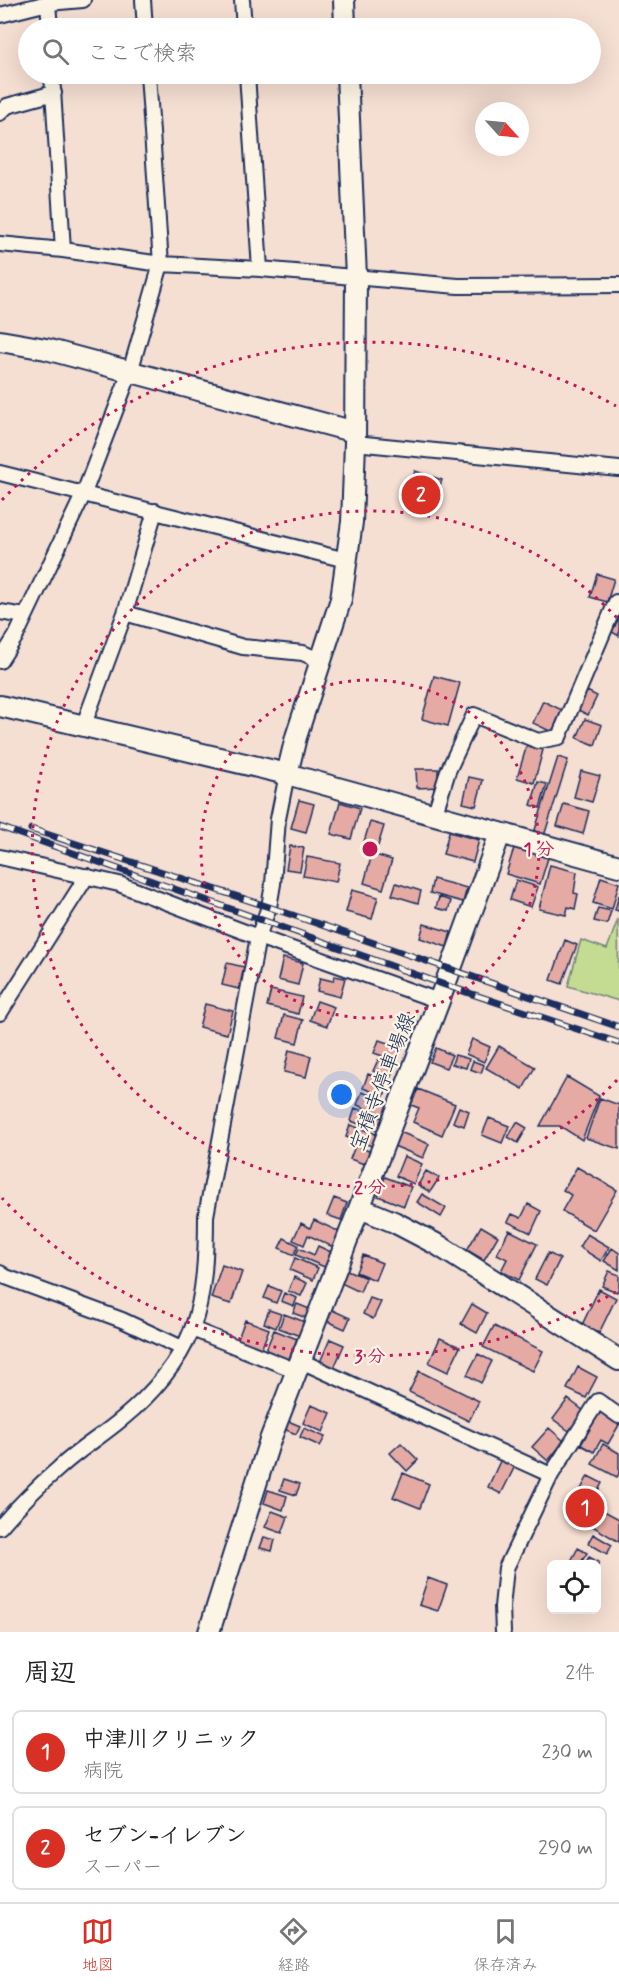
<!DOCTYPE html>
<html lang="ja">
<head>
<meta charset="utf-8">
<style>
  :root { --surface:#fff; --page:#f6f6f6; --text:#222; --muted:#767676; --line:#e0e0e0; --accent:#d93025 }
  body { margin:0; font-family:Mynerve,"Klee One",sans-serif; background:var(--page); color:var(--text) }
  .controls { position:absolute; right:18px; bottom:18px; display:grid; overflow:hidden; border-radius:9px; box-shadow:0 6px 24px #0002 }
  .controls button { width:54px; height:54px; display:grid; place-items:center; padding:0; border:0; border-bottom:2px solid var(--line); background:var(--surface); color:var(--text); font:30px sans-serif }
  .compass { position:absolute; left:475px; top:102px; width:54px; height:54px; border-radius:50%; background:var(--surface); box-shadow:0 6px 24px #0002; rotate:117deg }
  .you { position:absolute; left:342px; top:1095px; width:21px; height:21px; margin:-15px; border:4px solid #fff; border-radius:50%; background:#1a73e8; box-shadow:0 0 0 9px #1a73e833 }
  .badge { display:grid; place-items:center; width:39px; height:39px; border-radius:50%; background:var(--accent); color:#fff; font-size:20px; font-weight:700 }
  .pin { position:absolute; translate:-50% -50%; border:3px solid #fff; box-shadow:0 2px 6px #0006 }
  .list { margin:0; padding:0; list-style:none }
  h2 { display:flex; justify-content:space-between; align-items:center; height:78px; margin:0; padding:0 24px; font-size:26px }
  h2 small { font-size:20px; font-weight:400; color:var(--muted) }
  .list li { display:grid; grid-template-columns:39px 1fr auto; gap:18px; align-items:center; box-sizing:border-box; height:84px; margin:0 12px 12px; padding:0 12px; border:2px solid var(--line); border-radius:9px }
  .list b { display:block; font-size:22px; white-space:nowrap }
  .list p { margin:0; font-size:20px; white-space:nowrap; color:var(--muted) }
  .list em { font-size:20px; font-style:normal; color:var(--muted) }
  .icon { flex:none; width:33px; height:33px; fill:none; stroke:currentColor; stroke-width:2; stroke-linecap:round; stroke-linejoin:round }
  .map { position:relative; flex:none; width:619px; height:1632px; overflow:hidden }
  .search { position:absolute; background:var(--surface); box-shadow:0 6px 24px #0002; left:18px; right:18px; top:18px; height:66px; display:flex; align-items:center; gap:15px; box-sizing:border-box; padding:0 21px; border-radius:33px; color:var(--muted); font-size:22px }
  .sheet { height:270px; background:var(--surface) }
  nav { display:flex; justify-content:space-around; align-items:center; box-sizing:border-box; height:84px; border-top:2px solid var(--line); background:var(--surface); font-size:16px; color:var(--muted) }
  nav a { display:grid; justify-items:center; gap:3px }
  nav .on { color:var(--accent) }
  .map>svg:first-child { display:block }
</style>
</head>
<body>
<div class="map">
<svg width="619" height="1632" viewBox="0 0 619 1632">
  <rect width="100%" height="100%" fill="#f5ded2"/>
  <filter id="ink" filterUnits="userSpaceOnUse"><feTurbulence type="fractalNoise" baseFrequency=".0167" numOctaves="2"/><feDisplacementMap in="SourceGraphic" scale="12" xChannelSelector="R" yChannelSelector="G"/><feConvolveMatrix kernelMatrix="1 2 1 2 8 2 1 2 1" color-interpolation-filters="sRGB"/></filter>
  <g filter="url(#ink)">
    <path fill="#c4dc92" stroke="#708678" stroke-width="1.5" d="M 618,919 L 619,1001 L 568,986 L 581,940 L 607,949 Z"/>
    <path fill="#e5aaa4" stroke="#1b2f5e" stroke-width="1.5" d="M 415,471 L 442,480 L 431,509 L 405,502 Z
      M 597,574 L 614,579 L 607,602 L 590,597 Z
      M 618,619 L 619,620 L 619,636 L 612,632 Z
      M 434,676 L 460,683 L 448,726 L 422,719 Z
      M 587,691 L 597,696 L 588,715 L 578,710 Z
      M 543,701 L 562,710 L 552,732 L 533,723 Z
      M 585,719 L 602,725 L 595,745 L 577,738 Z
      M 527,745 L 543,750 L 534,783 L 517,778 Z
      M 558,757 L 568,760 L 544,836 L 534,833 Z
      M 416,769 L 438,769 L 438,787 L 417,788 Z
      M 581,771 L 600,776 L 592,802 L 574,797 Z
      M 469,777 L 483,780 L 476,806 L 463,803 Z
      M 538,782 L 547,784 L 540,808 L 531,805 Z
      M 299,800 L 314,804 L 306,832 L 291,828 Z
      M 340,802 L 360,808 L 351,839 L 331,834 Z
      M 564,804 L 589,811 L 583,834 L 557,826 Z
      M 370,822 L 384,826 L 377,849 L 363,845 Z
      M 449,832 L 479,840 L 473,862 L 443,854 Z
      M 290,846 L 304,848 L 300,871 L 286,869 Z
      M 514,848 L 548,858 L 540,884 L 506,874 Z
      M 372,854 L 392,860 L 383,889 L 364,883 Z
      M 307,857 L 340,863 L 336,882 L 303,876 Z
      M 550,865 L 577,872 L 574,893 L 578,894 L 575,909 L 568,907 L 566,915 L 539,909 Z
      M 601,877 L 619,883 L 612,909 L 593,903 Z
      M 433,879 L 467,888 L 463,902 L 430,893 Z
      M 516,880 L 538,887 L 531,907 L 510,900 Z
      M 396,883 L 421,891 L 418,903 L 392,895 Z
      M 352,890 L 378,897 L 372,919 L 346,912 Z
      M 619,895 L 619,911 L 615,910 Z
      M 439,897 L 451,901 L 448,911 L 436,908 Z
      M 598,908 L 611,911 L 607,924 L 594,921 Z
      M 424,924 L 451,932 L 447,947 L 420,938 Z
      M 565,940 L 577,945 L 562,984 L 551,980 Z
      M 283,958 L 303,963 L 298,985 L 278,980 Z
      M 227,963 L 244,967 L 239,989 L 222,985 Z
      M 334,976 L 345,978 L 340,997 L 317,991 L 320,978 L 333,981 Z
      M 271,990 L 302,997 L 298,1014 L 267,1006 Z
      M 317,1001 L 334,1007 L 327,1026 L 310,1020 Z
      M 205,1004 L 233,1011 L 227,1034 L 199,1027 Z
      M 284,1015 L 303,1020 L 297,1043 L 278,1038 Z
      M 472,1039 L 490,1047 L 484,1062 L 466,1054 Z
      M 379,1040 L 402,1048 L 397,1061 L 374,1053 Z
      M 499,1046 L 535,1067 L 523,1089 L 486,1068 Z
      M 436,1048 L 452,1055 L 446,1068 L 430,1062 Z
      M 289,1050 L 311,1056 L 306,1077 L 284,1072 Z
      M 455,1055 L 469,1059 L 466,1068 L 452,1064 Z
      M 378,1060 L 395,1065 L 391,1077 L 373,1071 Z
      M 473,1061 L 484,1065 L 481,1073 L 470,1069 Z
      M 368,1074 L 389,1082 L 384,1096 L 363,1088 Z
      M 567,1077 L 599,1096 L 582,1140 L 560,1126 L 540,1126 Z
      M 418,1089 L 455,1104 L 442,1135 L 413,1122 L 419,1108 L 411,1105 Z
      M 362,1092 L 389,1102 L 385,1115 L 357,1105 Z
      M 600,1098 L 619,1105 L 619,1149 L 586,1138 Z
      M 459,1107 L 469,1111 L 464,1126 L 453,1122 Z
      M 355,1108 L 383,1118 L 378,1131 L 351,1121 Z
      M 489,1118 L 509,1126 L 502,1143 L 482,1135 Z
      M 517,1122 L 527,1128 L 518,1143 L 508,1137 Z
      M 350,1125 L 376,1134 L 372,1146 L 346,1137 Z
      M 400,1132 L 429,1144 L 423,1158 L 394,1146 Z
      M 355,1146 L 372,1152 L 367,1165 L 350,1159 Z
      M 404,1156 L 422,1164 L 414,1184 L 396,1176 Z
      M 577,1167 L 617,1190 L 594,1230 L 562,1211 L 571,1195 L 563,1190 Z
      M 426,1171 L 439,1178 L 430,1192 L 418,1185 Z
      M 385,1177 L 411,1187 L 404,1206 L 378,1196 Z
      M 422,1194 L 446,1208 L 441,1217 L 417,1202 Z
      M 334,1198 L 347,1203 L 341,1220 L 327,1215 Z
      M 528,1204 L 541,1211 L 531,1233 L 508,1222 L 512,1214 L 521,1218 Z
      M 314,1220 L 342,1233 L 335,1248 L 308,1235 L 304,1245 L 293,1240 L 301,1223 L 310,1228 Z
      M 481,1226 L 498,1236 L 484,1260 L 467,1250 Z
      M 509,1230 L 537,1244 L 519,1280 L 501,1271 L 507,1259 L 497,1254 Z
      M 587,1234 L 609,1247 L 601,1261 L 579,1247 Z
      M 284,1238 L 298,1245 L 294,1255 L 279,1248 Z
      M 318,1246 L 333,1253 L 327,1268 L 296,1255 L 299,1248 L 314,1255 Z
      M 612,1248 L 619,1253 L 619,1270 L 604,1261 Z
      M 548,1253 L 560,1259 L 547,1285 L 535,1279 Z
      M 363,1255 L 382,1263 L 375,1280 L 356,1272 Z
      M 295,1258 L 318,1268 L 313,1280 L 290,1270 Z
      M 222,1265 L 242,1272 L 231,1304 L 211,1298 Z
      M 347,1270 L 366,1278 L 360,1292 L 341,1283 Z
      M 609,1271 L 619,1275 L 619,1287 L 617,1292 L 602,1286 Z
      M 294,1277 L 307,1283 L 301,1296 L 288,1291 Z
      M 269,1286 L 281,1291 L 276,1303 L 264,1298 Z
      M 599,1289 L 616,1298 L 599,1333 L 582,1325 Z
      M 284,1293 L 297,1298 L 294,1306 L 281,1301 Z
      M 370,1298 L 381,1302 L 373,1319 L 363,1314 Z
      M 297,1304 L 312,1310 L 309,1319 L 293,1313 Z
      M 472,1304 L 487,1313 L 477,1333 L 461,1324 Z
      M 330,1309 L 350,1318 L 345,1329 L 325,1320 Z
      M 269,1310 L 281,1314 L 276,1328 L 264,1323 Z
      M 284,1314 L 305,1322 L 300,1336 L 279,1328 Z
      M 245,1320 L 269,1329 L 261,1350 L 237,1341 Z
      M 494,1326 L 543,1351 L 533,1371 L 483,1347 Z
      M 274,1330 L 297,1339 L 288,1361 L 265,1352 Z
      M 440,1338 L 460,1347 L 448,1372 L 429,1363 Z
      M 330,1339 L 344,1345 L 334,1368 L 320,1362 Z
      M 478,1354 L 492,1361 L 481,1383 L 467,1375 Z
      M 578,1367 L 597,1377 L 586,1398 L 567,1389 Z
      M 419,1371 L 479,1401 L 469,1421 L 409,1392 Z
      M 568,1399 L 584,1411 L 569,1431 L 553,1419 Z
      M 311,1405 L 331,1413 L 323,1432 L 303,1423 Z
      M 601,1409 L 619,1422 L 619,1425 L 608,1444 L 601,1440 L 594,1452 L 581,1445 Z
      M 288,1421 L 300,1426 L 296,1434 L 284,1429 Z
      M 304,1428 L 325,1437 L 320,1446 L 300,1437 Z
      M 549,1428 L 564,1441 L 548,1461 L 532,1447 Z
      M 401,1443 L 418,1460 L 407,1471 L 390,1453 Z
      M 603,1444 L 619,1453 L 619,1474 L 617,1477 L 592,1464 Z
      M 502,1457 L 516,1464 L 501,1494 L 488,1487 Z
      M 403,1473 L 429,1484 L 420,1508 L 393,1497 Z
      M 588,1476 L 602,1483 L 591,1504 L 619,1519 L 619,1542 L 569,1512 Z
      M 284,1479 L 300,1484 L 296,1495 L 280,1490 Z
      M 268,1490 L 287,1496 L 283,1510 L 264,1503 Z
      M 272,1511 L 288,1517 L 282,1533 L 265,1527 Z
      M 593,1534 L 612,1545 L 607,1554 L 588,1543 Z
      M 264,1537 L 275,1540 L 272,1551 L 260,1548 Z
      M 578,1548 L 587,1553 L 580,1564 L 571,1561 Z
      M 589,1557 L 599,1562 L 596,1568 L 596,1564 L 585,1564 Z
      M 428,1578 L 447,1585 L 438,1611 L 419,1605 Z"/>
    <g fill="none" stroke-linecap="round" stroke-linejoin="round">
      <defs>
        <path id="street" d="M 143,0 L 145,28
          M 242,0 L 244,28
          M 48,3 L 50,28
          M 0,15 L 48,3 L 83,0
          M 52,74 L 63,250
          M 247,74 L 260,269
          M 0,113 L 7,106 L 54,93
          M 0,244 L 63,250 L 161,264 L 260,269 L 458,286 L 619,285
          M 355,443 L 619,469
          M 0,473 L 346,560
          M 155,511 L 125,613 L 243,647 L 303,653 L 321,661
          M 0,612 L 25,616
          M 0,661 L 16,636 L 84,493 L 130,372 L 161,264 L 148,74
          M 83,727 L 125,613
          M 434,816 L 448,771 L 474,715 L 538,741 L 559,737 L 616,602
          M 0,857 L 119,884 L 258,937 L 439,1001
          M 0,1013 L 87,876
          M 0,1273 L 6,1277 L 122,1320 L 182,1348
          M 192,1329 L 297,1371
          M 301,1361 L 551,1475
          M 0,1527 C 18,1506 38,1486 58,1469 C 78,1450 102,1436 123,1418 C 151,1395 179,1363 192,1329 C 205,1294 206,1253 206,1216 L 258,937 L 269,907 L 273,884 L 278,819 L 287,774
          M 503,1632 L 502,1607 L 506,1568 L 551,1475 L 598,1401 L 619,1416"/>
        <path id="secondary" d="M 344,0 L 345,28
          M 0,341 L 46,349 L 355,432
          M 0,706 L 287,774 L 619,866
          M 287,774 L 296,737 L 341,599 L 352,522 L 355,443 L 356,277 L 347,74
          M 360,1208 L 394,1222 L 438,1245 L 619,1360
          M 209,1632 L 270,1440 L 439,1001 L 500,834"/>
      </defs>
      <use href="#street" stroke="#1b2f5e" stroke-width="18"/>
      <use href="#secondary" stroke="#1b2f5e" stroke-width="24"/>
      <use href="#street" stroke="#fcf5e5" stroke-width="14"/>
      <use href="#secondary" stroke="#fcf5e5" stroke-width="20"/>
      <defs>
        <path id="rail" d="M 0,827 L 445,985 L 619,1043
          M 31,829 L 269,907 L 619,1027"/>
      </defs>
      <use href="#rail" stroke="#1b2f5e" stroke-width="7"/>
      <use href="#rail" stroke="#fcf5e5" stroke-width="4.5" stroke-dasharray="14" stroke-linecap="butt"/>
    </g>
  </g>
  <g fill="none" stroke="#c2185b" stroke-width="3" stroke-dasharray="3 6">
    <circle cx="370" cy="849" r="169"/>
    <path d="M617 1080A338 338 0 1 1 617 618"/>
    <path d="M616 1292A507 507 0 0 1 2 1198M2 500A507 507 0 0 1 616 406"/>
  </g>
  <g text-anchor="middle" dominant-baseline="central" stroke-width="4.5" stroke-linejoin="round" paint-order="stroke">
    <g font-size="21" fill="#1b2f5e" stroke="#fcf5e5">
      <text transform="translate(383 1082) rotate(-69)">宝積寺停車場線</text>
    </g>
  </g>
  <circle cx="370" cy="849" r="9" fill="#c2185b" stroke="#fcf5e5" stroke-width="3"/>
  <g font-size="18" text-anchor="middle" font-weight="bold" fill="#c2185b" stroke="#fcf5e5" stroke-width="4.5" stroke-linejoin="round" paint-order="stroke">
    <text x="539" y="855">1 分</text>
    <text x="370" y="1193">2 分</text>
    <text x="370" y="1362">3 分</text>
  </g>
</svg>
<div class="controls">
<button><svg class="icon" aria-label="locate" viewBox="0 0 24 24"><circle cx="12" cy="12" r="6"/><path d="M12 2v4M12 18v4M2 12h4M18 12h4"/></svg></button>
</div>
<svg class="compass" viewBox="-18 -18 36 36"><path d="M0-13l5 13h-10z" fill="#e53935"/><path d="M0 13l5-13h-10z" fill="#767676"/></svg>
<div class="you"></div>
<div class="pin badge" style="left:585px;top:1508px">1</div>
<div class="pin badge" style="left:421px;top:495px">2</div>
<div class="search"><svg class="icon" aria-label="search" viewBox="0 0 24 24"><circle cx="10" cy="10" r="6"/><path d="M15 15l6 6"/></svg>ここで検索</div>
</div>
<section class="sheet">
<h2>周辺<small>2件</small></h2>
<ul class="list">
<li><span class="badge">1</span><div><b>中津川クリニック</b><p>病院</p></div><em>230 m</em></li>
<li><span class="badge">2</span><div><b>セブン-イレブン</b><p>スーパー</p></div><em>290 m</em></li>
</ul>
</section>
<nav>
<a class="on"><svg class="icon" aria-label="map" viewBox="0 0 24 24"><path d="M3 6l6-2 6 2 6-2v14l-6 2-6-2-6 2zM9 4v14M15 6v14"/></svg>地図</a>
<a><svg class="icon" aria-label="directions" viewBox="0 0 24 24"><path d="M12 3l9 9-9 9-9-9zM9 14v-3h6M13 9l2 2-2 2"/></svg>経路</a>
<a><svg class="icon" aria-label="saved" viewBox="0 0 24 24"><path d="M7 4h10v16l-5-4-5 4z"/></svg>保存済み</a>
</nav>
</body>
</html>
